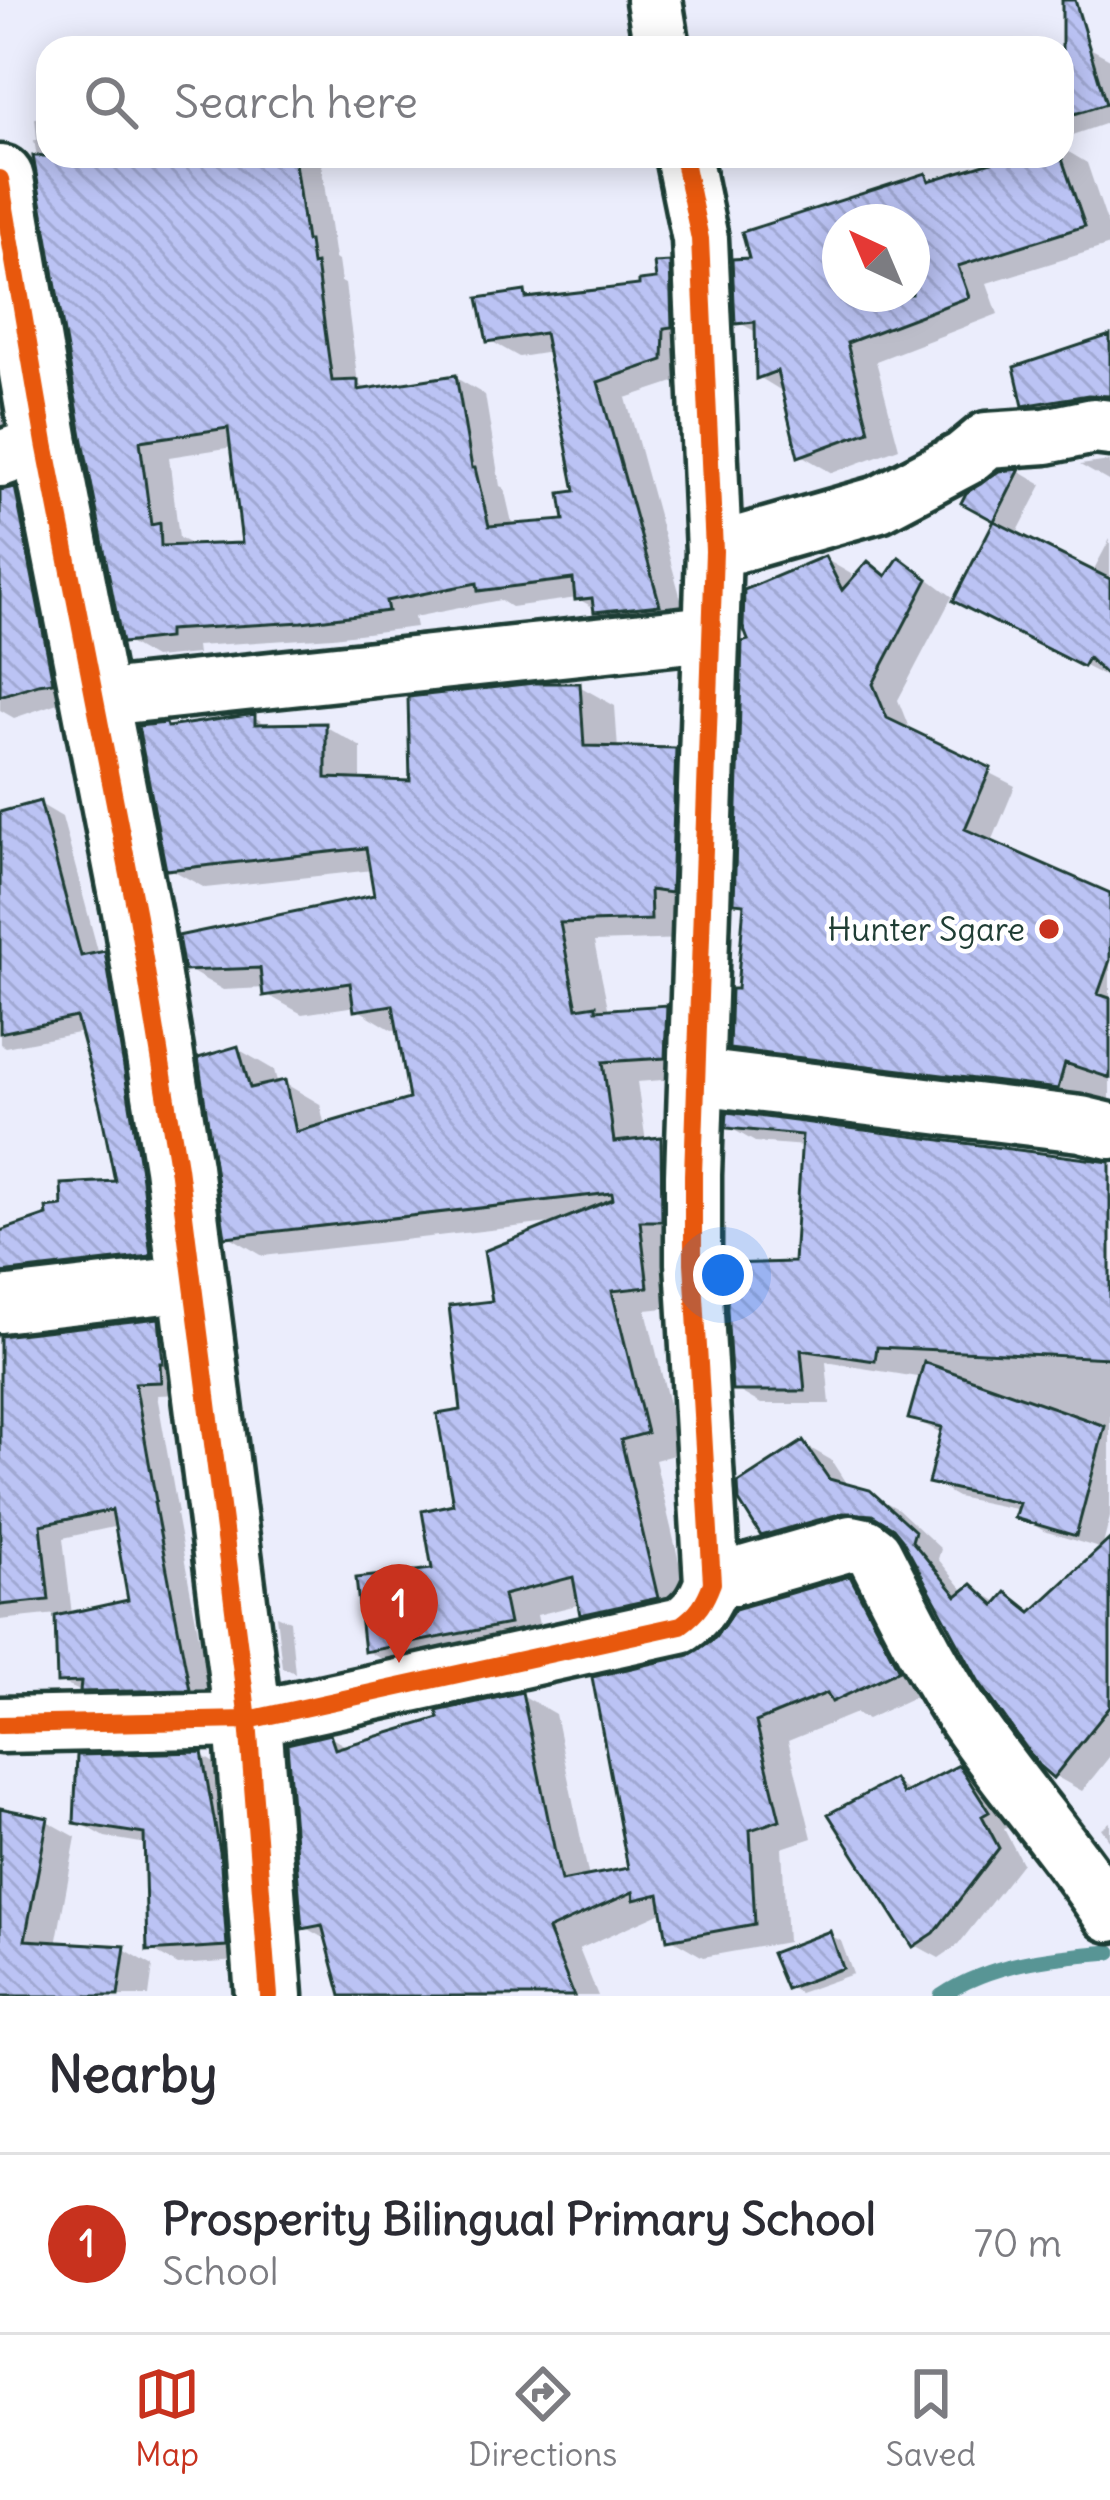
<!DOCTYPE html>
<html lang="en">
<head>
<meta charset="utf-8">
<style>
  :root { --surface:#fff; --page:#f2f2f3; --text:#2b2b33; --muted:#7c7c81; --line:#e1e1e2; --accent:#c8321e }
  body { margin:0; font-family:Delius,sans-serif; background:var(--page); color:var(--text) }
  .compass { position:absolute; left:822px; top:204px; width:108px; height:108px; border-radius:50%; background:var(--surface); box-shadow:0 6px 30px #0003; rotate:316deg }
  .you { position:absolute; left:723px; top:1275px; width:42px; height:42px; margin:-30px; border:9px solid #fff; border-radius:50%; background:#1a73e8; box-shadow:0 0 0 18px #1a73e833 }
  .badge { display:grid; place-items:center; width:78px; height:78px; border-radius:50%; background:var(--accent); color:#fff; font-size:39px; font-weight:700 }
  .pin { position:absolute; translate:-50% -99px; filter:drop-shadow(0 3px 6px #0008) }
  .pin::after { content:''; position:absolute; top:63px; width:42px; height:36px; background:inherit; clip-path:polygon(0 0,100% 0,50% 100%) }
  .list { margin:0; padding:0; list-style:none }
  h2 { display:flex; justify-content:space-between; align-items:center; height:156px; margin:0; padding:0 48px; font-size:51px }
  h2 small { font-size:39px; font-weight:400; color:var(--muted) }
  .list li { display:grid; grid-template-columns:78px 1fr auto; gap:36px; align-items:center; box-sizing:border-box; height:180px; padding:0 48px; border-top:3px solid var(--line) }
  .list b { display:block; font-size:45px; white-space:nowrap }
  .list p { margin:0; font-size:39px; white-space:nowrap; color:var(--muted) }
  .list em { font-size:39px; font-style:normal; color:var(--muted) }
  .icon { flex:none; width:66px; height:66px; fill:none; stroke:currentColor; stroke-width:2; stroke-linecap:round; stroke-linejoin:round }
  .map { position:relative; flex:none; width:1110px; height:1996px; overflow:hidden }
  .search { position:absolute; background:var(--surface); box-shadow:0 6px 30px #0003; left:36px; right:36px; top:36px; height:132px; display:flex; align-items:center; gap:30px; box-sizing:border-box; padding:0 42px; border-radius:36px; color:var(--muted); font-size:45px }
  .sheet { height:336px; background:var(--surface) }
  nav { display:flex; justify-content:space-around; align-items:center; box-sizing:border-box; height:168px; border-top:3px solid var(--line); background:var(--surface); font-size:33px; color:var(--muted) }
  nav a { display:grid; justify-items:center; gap:6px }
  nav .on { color:var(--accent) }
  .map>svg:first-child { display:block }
</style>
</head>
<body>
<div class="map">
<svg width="1110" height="1996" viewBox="0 0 1110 1996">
  <defs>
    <pattern id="building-back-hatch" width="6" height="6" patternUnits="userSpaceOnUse" patternTransform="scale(3)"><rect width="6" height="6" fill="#bbc3f4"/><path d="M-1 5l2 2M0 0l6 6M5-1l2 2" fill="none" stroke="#a0a8d2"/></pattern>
  </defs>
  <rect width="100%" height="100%" fill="#ebedfc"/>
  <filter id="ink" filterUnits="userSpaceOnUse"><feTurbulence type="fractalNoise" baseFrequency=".00833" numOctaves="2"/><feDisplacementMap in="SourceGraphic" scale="24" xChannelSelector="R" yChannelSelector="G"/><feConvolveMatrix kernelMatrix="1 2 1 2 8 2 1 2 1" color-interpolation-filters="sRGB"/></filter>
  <g filter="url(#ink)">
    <path fill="#0003" fill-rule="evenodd" d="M 1088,47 L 1110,59 L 1110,122 L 1072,135 L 1062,129 L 1062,55 Z
      M 48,117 L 48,156 L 320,156 L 335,259 L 338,261 L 341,282 L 345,284 L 358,384 L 371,391 L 456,378 L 485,395 L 500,486 L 504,488 L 513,527 L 567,523 L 578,494 L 551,352 L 519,357 L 489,340 L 524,294 L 534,300 L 642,287 L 659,282 L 669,265 L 698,282 L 692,376 L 626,398 L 687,621 L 626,627 L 577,598 L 511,607 L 500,600 L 414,617 L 416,627 L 333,637 L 196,646 L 197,654 L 154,658 L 125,641 L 34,140 L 37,140 L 35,118 ZM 233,447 L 245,546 L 189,548 L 189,543 L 179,538 L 169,457 Z
      M 1062,148 L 1087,163 L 1110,231 L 1110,245 L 987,283 L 998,314 L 876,361 L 899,448 L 832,473 L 801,455 L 785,393 L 759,377 L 758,333 L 738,322 L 753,261 L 926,176 L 936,182 L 1021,156 L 1062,156 ZM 840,222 L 912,222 L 912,294 L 840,294 Z
      M 0,249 L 33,441 L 0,469 Z
      M 1110,338 L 1110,411 L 1053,420 L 1026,404 Z
      M 1110,461 L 1110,482 L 1080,465 Z
      M 1020,472 L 1042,485 L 1016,535 L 1092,573 L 1110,539 L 1110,679 L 957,600 L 997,520 L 965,502 L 1000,474 Z
      M 0,489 L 2,492 L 15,490 L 45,508 L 69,699 L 14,718 L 0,710 Z
      M 825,559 L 851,574 L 854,581 L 869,565 L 889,577 L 899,561 L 925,576 L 954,598 L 952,597 L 898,700 L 911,733 L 1015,786 L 991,844 L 1110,896 L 1110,1106 L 758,1062 L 732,1047 L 747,907 L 737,901 Z
      M 579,686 L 615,706 L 618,750 L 675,751 L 711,771 L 686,939 L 594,942 L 609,1012 L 666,1008 L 702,1029 L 700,1077 L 637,1082 L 646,1142 L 660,1141 L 695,1161 L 683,1306 L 646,1310 L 681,1453 L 655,1460 L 692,1617 L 619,1634 L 583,1613 L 581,1604 L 537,1615 L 543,1644 L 403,1671 L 367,1651 L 436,1572 L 456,1506 L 464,1413 L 496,1303 L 559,1222 L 263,1256 L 227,1235 L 238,1049 L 274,1070 L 278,1085 L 284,1083 L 320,1104 L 325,1127 L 412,1101 L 400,1029 L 392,1030 L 357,1009 L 356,1006 L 302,1014 L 266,994 L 265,988 L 223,990 L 187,969 L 377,898 L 373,870 L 205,888 L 169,868 L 171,730 L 254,717 L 271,727 L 325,726 L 361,747 L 361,782 L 413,784 Z
      M 40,804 L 62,817 L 99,955 L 104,954 L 126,967 L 172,1267 L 24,1284 L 2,1271 L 0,1267 L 0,1234 L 65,1209 L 118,1184 L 83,1032 L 5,1047 L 0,1044 L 0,813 Z
      M 729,1127 L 1110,1164 L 1110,1517 L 1102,1549 L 1044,1531 L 1018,1516 L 1020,1510 L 957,1497 L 931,1482 L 943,1434 L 912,1418 L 923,1378 L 826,1362 L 830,1404 L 761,1404 L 735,1389 L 797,1265 L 805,1146 L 755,1142 Z
      M 159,1322 L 182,1335 L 183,1394 L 157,1395 L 178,1513 L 176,1514 L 211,1701 L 106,1703 L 60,1682 L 57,1614 L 0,1620 L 0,1416 ZM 118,1526 L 132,1602 L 72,1615 L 63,1538 Z
      M 803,1444 L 831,1460 L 849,1488 L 869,1493 L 898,1509 L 941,1549 L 938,1559 L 966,1593 L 973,1587 L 1000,1603 L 1006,1595 L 1033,1611 L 1110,1554 L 1110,1756 L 1082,1791 L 1055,1776 L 1041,1763 L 898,1529 L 873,1527 L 791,1550 L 764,1534 Z
      M 850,1579 L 883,1598 L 931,1689 L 867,1719 L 856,1713 L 788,1741 L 812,1838 L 782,1848 L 787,1942 L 703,1957 L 670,1938 L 665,1914 L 662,1912 L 579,1949 L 598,1996 L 343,1996 L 327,1940 L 304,1927 L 330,1737 L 349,1748 L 522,1695 L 555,1714 L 589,1878 L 632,1870 L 690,1658 Z
      M 276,1615 L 290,1621 L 295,1673 L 282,1667 Z
      M 201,1755 L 229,1772 L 254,1960 L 178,1965 L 150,1949 L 147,1844 L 105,1837 L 77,1821 Z
      M 959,1768 L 983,1782 L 1011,1826 L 1004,1829 L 1022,1863 L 958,1945 L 939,1958 L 915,1945 L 894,1782 L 912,1793 Z
      M 0,1811 L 47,1821 L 76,1837 L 56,1945 L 124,1949 L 153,1966 L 149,1996 L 0,1996 Z
      M 1110,1822 L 1110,1841 L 1101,1828 Z
      M 830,1935 L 841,1941 L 853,1974 L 799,1993 L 788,1987 Z"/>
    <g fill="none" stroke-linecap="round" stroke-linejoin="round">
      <path stroke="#599595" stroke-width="15" d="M 941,1996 C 992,1962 1051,1957 1110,1952"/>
    </g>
    <path fill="url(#building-back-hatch)" stroke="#1f3d34" stroke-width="3" fill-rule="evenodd" d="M 1062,0 L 1075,0 L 1106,104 L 1062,118 Z
      M 33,156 L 294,156 L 306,241 L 309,241 L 312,265 L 316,264 L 332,381 L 358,380 L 358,390 L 456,375 L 472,468 L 475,468 L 489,526 L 564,520 L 560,493 L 575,491 L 544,333 L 487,342 L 478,298 L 525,291 L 526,298 L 639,285 L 639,281 L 656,279 L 654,263 L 670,262 L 672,327 L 664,328 L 663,360 L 598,382 L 660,605 L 594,612 L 592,598 L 575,600 L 573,579 L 478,591 L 477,583 L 386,601 L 388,611 L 302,622 L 168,630 L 168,638 L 122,643 L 82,436 ZM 228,428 L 242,543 L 161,546 L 160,523 L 151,525 L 140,441 Z
      M 1011,156 L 1061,156 L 1085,226 L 958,266 L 969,297 L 847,343 L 869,431 L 798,457 L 777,371 L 756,379 L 755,322 L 735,324 L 732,259 L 749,258 L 742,232 L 926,173 L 929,181 ZM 840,222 L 912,222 L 912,294 L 840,294 Z
      M 1110,335 L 1110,396 L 1088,395 L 1023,406 L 1014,367 Z
      M 1020,469 L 994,521 L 961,503 L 966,493 L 999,471 Z
      M 15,487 L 53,682 L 38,684 L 0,696 L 0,490 Z
      M 994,521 L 1110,579 L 1110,679 L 1088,658 L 1083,667 L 953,601 Z
      M 825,556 L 842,590 L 868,561 L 886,576 L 899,557 L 928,579 L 873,684 L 887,718 L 991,768 L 965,829 L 1110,893 L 1110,960 L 1098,994 L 1110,998 L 1110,1078 L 1065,1063 L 1058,1089 L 729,1049 L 731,989 L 737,989 L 744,904 L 734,903 L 742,642 L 748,640 L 743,627 L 744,590 Z
      M 534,683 L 580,683 L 584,746 L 676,748 L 671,893 L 650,890 L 651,920 L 560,923 L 577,1008 L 596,1005 L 596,1010 L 667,1005 L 665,1058 L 603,1062 L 614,1142 L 661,1137 L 662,1221 L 640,1221 L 648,1287 L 612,1291 L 647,1433 L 621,1440 L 658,1598 L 580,1615 L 573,1577 L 503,1595 L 509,1624 L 364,1652 L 356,1578 L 432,1569 L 422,1511 L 453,1504 L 437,1414 L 461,1410 L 449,1306 L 492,1301 L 484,1251 L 613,1199 L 612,1193 L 225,1237 L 198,1058 L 238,1046 L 250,1088 L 285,1080 L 296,1132 L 409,1099 L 393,1005 L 354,1011 L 350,983 L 263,996 L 260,968 L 184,971 L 178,936 L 374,895 L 366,848 L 166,870 L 138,726 L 166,723 L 167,727 L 255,714 L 255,724 L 326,723 L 326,778 L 410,781 L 408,697 Z
      M 40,801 L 81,956 L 105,951 L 141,1172 L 151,1256 L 0,1273 L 0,1231 L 47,1215 L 46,1208 L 62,1206 L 61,1184 L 115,1181 L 100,1106 L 76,1017 L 0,1033 L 0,812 Z
      M 727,1112 L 1110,1162 L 1110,1358 L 877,1347 L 875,1361 L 801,1350 L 805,1391 L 732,1391 L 727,1309 L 728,1264 L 794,1262 L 802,1135 L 726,1128 Z
      M 159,1318 L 163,1363 L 160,1363 L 161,1382 L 135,1383 L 156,1501 L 154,1502 L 190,1690 L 80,1692 L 81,1682 L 57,1683 L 55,1616 L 128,1600 L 112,1510 L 41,1525 L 49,1600 L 0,1605 L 0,1336 Z
      M 924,1362 L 1105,1426 L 1076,1536 L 1014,1518 L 1019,1503 L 928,1483 L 942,1427 L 908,1419 Z
      M 803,1441 L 829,1479 L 870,1490 L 915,1531 L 912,1541 L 957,1596 L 972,1584 L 995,1605 L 1006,1592 L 1031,1612 L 1110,1539 L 1110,1707 L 1053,1778 L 1039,1766 L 979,1682 L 902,1539 L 893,1528 L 872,1515 L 843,1513 L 761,1536 L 739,1501 L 738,1483 Z
      M 850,1576 L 899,1670 L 832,1702 L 827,1693 L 756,1722 L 780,1820 L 750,1830 L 755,1924 L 667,1940 L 659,1894 L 634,1900 L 633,1892 L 548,1930 L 574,1996 L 341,1996 L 322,1925 L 302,1929 L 287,1744 L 330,1734 L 335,1749 L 439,1718 L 437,1711 L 522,1692 L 561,1881 L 628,1868 L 592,1677 L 689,1655 L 715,1638 L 735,1609 Z
      M 202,1752 L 220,1852 L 227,1946 L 147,1951 L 144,1834 L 74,1823 L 77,1755 Z
      M 959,1765 L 989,1812 L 982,1816 L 999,1848 L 934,1933 L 913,1947 L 828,1814 L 894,1779 L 903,1794 Z
      M 0,1808 L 48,1818 L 25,1940 L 125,1946 L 118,1996 L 0,1996 Z
      M 830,1931 L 843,1968 L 786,1989 L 771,1953 Z"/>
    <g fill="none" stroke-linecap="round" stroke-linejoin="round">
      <defs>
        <path id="minor" d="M 654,0 L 662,48
          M 0,459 L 45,443
          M 714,551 L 879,504 L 964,459 L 987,440 L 1046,436 L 1094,426 L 1110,428
          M 95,699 L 709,633
          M 698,1077 L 1081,1124 L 1110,1131
          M 0,1305 L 192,1283
          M 712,1583 L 851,1543 L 865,1546 L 874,1553 C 903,1609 930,1666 965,1718 C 1010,1785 1065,1845 1110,1914
          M 0,1725 L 248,1720 L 681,1625 C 698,1613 705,1602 712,1583 L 693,1263 L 693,1175 L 714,551 L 700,239 L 683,156"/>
        <path id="tertiary" d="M 0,179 L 45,443 L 137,916 L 178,1167 L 248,1720 L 269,1996"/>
      </defs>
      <use href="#minor" stroke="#1f3d34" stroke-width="63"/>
      <use href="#tertiary" stroke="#1f3d34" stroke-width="75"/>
      <use href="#minor" stroke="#fff" stroke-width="54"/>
      <use href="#tertiary" stroke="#fff" stroke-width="66"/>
      <defs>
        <path id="cycleway" d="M 0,179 L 45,443 L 137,916 L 178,1167 L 248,1720 L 269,1996
          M 0,1725 L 248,1720 L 681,1625 C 698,1613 705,1602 712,1583 L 693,1263 L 693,1175 L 714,551 L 700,239 L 683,156"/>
      </defs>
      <use href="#cycleway" stroke="#fff" stroke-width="26"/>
      <use href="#cycleway" stroke="#e8590c" stroke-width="18"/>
    </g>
  </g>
  <circle fill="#c8321e" stroke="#fff" stroke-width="4.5" cx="1049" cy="929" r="12"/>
  <g text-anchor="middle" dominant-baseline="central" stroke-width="9" stroke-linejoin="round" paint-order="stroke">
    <g font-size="33" fill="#1f3d34" stroke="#fff" text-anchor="end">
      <text x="1025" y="929">Hunter Sgare</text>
    </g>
  </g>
</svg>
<svg class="compass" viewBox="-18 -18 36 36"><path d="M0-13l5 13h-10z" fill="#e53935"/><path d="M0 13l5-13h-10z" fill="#7c7c81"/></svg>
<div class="you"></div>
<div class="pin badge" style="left:399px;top:1663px">1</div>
<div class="search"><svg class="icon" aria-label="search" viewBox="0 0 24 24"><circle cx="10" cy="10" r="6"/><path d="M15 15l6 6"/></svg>Search here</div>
</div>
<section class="sheet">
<h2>Nearby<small></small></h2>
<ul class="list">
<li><span class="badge">1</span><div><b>Prosperity Bilingual Primary School</b><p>School</p></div><em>70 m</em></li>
</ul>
</section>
<nav>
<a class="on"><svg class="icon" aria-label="map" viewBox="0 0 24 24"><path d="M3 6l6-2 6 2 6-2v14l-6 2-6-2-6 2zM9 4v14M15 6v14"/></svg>Map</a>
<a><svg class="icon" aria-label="directions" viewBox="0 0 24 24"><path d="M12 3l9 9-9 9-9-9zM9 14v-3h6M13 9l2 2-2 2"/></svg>Directions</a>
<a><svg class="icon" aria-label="saved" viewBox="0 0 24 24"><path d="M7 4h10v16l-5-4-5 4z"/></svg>Saved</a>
</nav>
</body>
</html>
